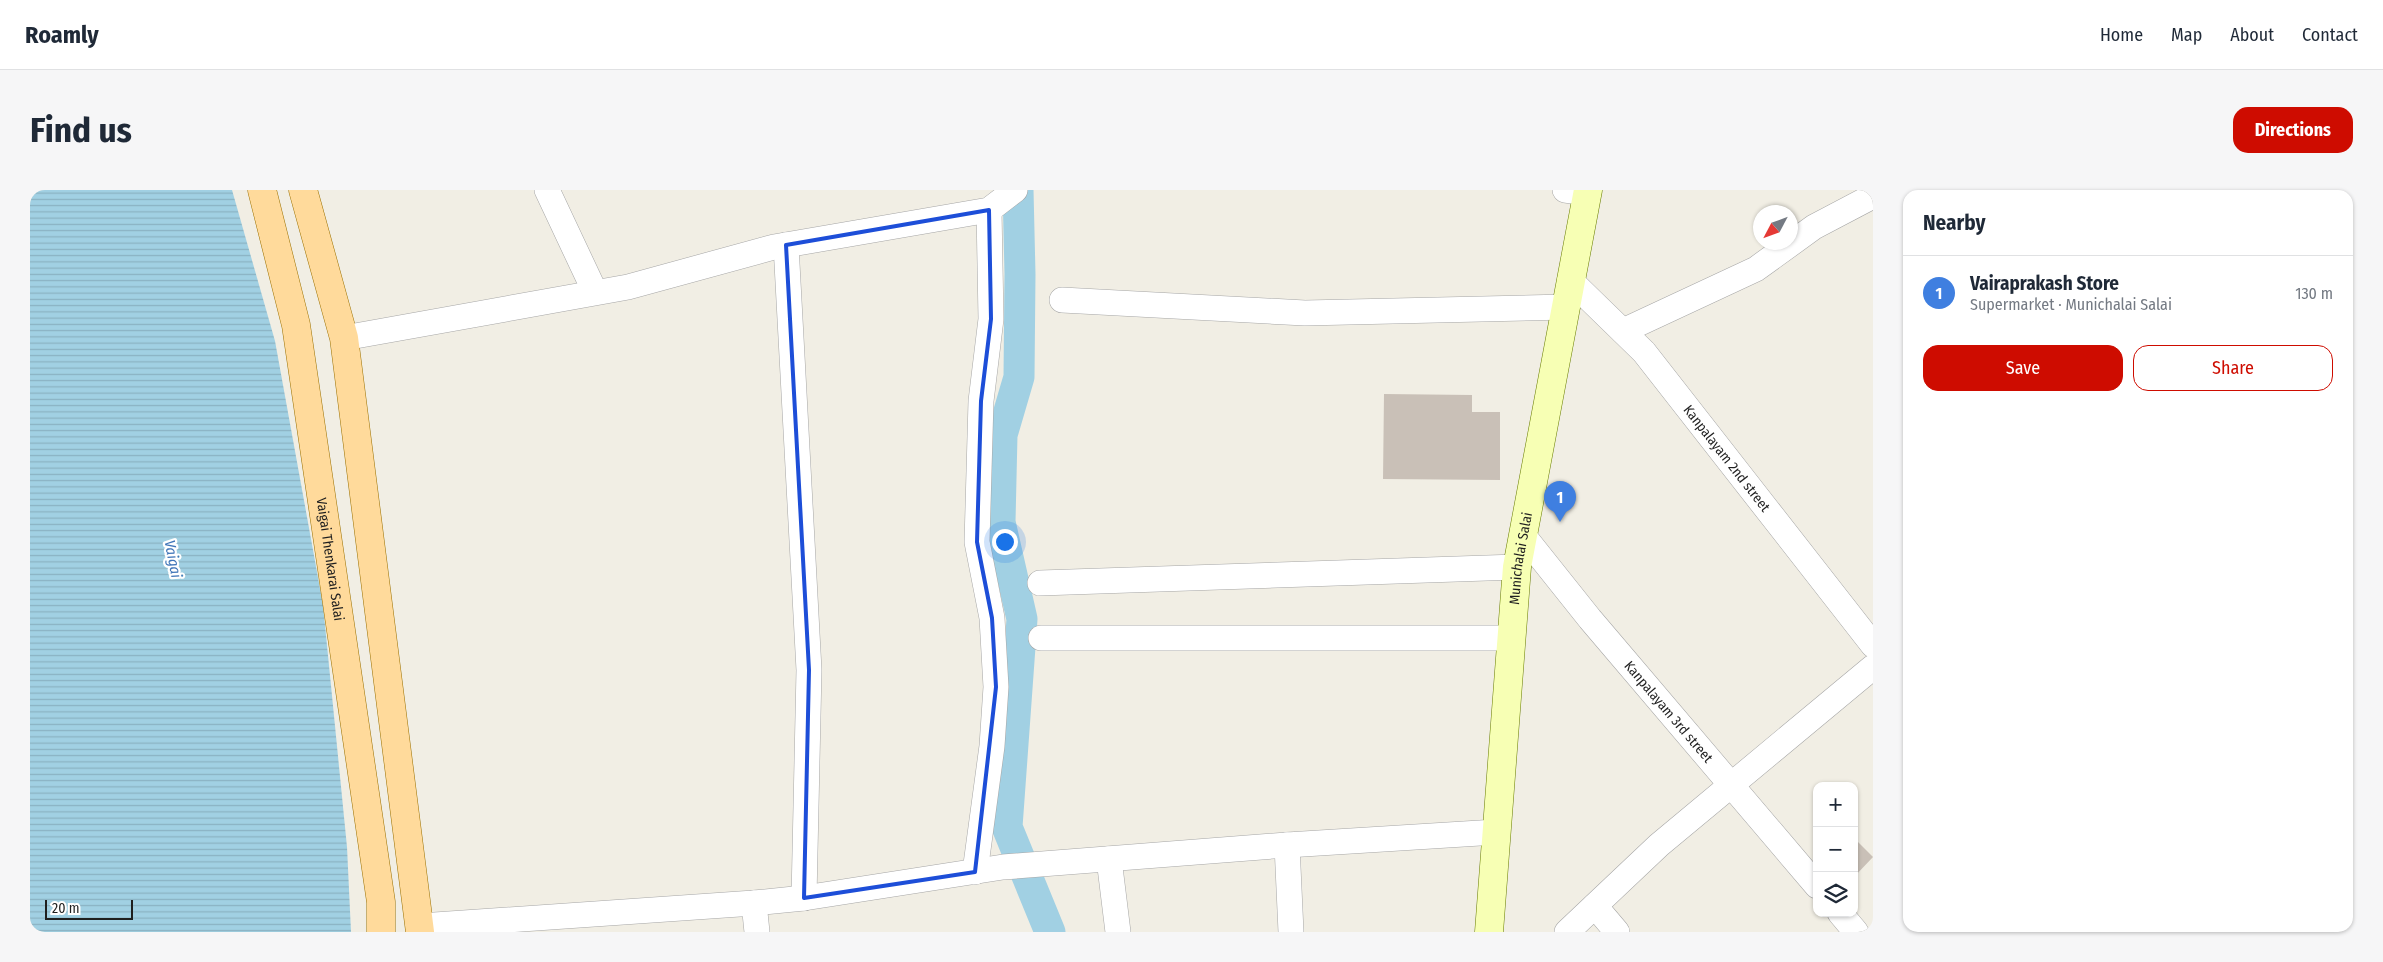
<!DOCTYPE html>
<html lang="en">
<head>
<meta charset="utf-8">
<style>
  :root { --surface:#fff; --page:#f6f6f7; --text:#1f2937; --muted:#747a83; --line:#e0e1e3; --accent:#ce0c00 }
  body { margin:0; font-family:"Fira Sans Condensed",sans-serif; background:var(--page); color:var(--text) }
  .controls { position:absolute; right:15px; bottom:15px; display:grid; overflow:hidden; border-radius:10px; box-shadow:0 1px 4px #0004 }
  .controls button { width:45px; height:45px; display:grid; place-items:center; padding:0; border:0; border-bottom:1px solid var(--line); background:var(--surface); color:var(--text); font:25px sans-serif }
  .compass { position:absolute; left:1723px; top:15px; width:45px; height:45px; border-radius:50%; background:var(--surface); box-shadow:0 1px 4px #0004; rotate:229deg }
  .scale { position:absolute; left:15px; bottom:12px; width:88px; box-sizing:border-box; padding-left:5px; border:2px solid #1f1f1f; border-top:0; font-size:14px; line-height:18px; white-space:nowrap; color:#1f1f1f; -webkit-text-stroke:4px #fff; paint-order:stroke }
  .you { position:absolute; left:974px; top:351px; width:18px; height:18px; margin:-12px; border:4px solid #fff; border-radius:50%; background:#1a73e8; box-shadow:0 0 0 8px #1a73e833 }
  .badge { display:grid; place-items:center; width:32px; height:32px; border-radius:50%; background:var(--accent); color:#fff; font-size:16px; font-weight:700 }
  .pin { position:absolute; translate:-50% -41px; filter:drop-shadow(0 1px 2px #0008) }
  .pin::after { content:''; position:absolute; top:26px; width:18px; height:15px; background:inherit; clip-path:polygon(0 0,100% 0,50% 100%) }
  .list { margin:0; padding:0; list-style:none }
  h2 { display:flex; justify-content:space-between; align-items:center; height:65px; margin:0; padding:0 20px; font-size:21px }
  h2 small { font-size:16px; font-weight:400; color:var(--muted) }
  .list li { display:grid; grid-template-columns:32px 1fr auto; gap:15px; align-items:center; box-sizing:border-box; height:75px; padding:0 20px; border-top:1px solid var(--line) }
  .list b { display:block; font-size:19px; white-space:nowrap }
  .list p { margin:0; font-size:16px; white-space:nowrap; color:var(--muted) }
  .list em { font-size:16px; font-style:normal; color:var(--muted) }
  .actions { display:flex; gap:10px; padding:15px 20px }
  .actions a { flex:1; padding:11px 0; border:1px solid var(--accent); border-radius:15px; text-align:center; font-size:18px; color:var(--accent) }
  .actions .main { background:var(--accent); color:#fff }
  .icon { flex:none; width:28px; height:28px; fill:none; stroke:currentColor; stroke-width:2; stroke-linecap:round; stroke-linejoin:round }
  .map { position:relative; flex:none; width:1843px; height:742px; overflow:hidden; border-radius:15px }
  header { display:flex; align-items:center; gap:30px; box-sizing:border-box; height:70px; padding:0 25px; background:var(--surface); border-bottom:1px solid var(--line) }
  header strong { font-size:24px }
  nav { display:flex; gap:28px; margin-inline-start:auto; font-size:18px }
  .intro { display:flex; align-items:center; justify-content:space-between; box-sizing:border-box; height:120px; padding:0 30px }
  h1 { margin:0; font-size:35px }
  .button { padding:12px 22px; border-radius:15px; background:var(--accent); color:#fff; font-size:18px; font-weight:700 }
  main { display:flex; gap:30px; padding:0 30px }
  aside { flex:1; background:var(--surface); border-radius:15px; box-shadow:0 1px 4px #0004 }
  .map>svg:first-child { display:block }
</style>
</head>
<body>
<header>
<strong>Roamly</strong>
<nav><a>Home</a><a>Map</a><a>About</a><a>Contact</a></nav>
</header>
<div class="intro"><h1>Find us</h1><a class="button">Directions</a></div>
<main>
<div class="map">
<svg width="1843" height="742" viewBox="0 0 1843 742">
  <defs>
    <pattern id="water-rules" width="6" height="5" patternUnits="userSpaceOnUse" patternTransform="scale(1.25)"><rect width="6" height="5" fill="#a1d0e3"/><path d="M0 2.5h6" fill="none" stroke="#8ab2c2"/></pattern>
  </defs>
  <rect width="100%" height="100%" fill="#f1eee4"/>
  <path fill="url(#water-rules)" d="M 0,0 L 202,0 L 245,151 L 293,415 L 317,657 L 321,742 L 0,742 Z"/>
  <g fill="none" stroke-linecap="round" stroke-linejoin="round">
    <path stroke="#a1d0e3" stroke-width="31" d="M 988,0 L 990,84 L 989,187 L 972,245 L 970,332 L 992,429 L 977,637 L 1020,742"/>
  </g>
  <path fill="#c9c0b7" d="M 1354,204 L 1442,205 L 1442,222 L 1470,222 L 1470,290 L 1353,289 Z
    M 1824,648 L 1843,667 L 1824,687 Z"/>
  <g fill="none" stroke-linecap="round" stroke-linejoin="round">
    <defs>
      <g id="minor">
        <path d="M 517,0 L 565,102"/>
        <path d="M 1535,0 L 1557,3"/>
        <path d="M 756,55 L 779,480 L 774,708"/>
        <path id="s1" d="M 1540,90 L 1614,162 L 1843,455"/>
        <path d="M 1032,110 L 1275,123 L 1536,117"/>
        <path d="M 1593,141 L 1726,79 L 1784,37 L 1843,6"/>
        <path d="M 314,148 L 598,97 L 744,57 L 959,20 L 985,0"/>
        <path id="s2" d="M 1493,345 L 1560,429 L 1787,696"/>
        <path d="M 1010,393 L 1487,377"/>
        <path d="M 1011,448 L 1481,448"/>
        <path d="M 1257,655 L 1261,742"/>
        <path d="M 1079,669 L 1088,742"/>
        <path d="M 945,682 L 962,556 L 966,497 L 962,428 L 947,352 L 951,211 L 961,129 L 959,20"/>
        <path d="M 724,713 L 727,742"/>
        <path d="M 1565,716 L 1587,742"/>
        <path d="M 1810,723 L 1826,742"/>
        <path d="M 390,736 L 724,713 L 774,708 L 973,677 L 1257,655 L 1466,642"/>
        <path d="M 1537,742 L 1629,655 L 1843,477"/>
      </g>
      <g id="secondary">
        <path id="s3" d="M 1459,742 L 1487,377 L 1558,0"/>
      </g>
      <g id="primary">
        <path id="s4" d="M 232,0 L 266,135 L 351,712 L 351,742"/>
        <path d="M 273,0 L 314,148 L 390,742"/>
      </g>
    </defs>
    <use href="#minor" stroke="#a6a6a6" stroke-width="26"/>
    <use href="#secondary" stroke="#687c00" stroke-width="29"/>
    <use href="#primary" stroke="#9a7000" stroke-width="29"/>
    <use href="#minor" stroke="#fff" stroke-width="25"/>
    <use href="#secondary" stroke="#f7ffb4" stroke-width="28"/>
    <use href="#primary" stroke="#ffda9b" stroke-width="28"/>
  </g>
  <path fill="none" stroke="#1d4ed8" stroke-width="4" stroke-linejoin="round" d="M 959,20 L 961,129 L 951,211 L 947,352 L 962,428 L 966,497 L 945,682 L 774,708 L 779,480 L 756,55 Z"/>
  <g text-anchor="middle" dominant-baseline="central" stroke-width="4.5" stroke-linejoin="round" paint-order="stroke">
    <g font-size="14" fill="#1f1f1f" stroke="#fff">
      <text stroke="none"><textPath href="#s1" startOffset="238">Kanpalayam 2nd street</textPath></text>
      <text stroke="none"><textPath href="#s4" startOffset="376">Vaigai Thenkarai Salai</textPath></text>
      <text stroke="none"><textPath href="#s3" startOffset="375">Munichalai Salai</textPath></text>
      <text stroke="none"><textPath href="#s2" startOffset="229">Kanpalayam 3rd street</textPath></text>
    </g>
    <g font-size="15" font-style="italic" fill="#4176b9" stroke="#fff">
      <text transform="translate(143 369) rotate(79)">Vaigai</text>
    </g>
  </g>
</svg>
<div class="controls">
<button>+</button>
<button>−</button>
<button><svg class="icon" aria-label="layers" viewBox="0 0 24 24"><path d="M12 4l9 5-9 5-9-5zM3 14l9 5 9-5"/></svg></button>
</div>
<svg class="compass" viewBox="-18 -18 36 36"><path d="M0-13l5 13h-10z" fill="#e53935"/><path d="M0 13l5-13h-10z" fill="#747a83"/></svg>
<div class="scale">20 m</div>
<div class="you"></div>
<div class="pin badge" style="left:1530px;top:332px;background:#3f7fe0">1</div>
</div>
<aside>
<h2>Nearby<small></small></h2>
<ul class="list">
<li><span class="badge" style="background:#3f7fe0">1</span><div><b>Vairaprakash Store</b><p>Supermarket · Munichalai Salai</p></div><em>130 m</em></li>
</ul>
<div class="actions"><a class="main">Save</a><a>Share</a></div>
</aside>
</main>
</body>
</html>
